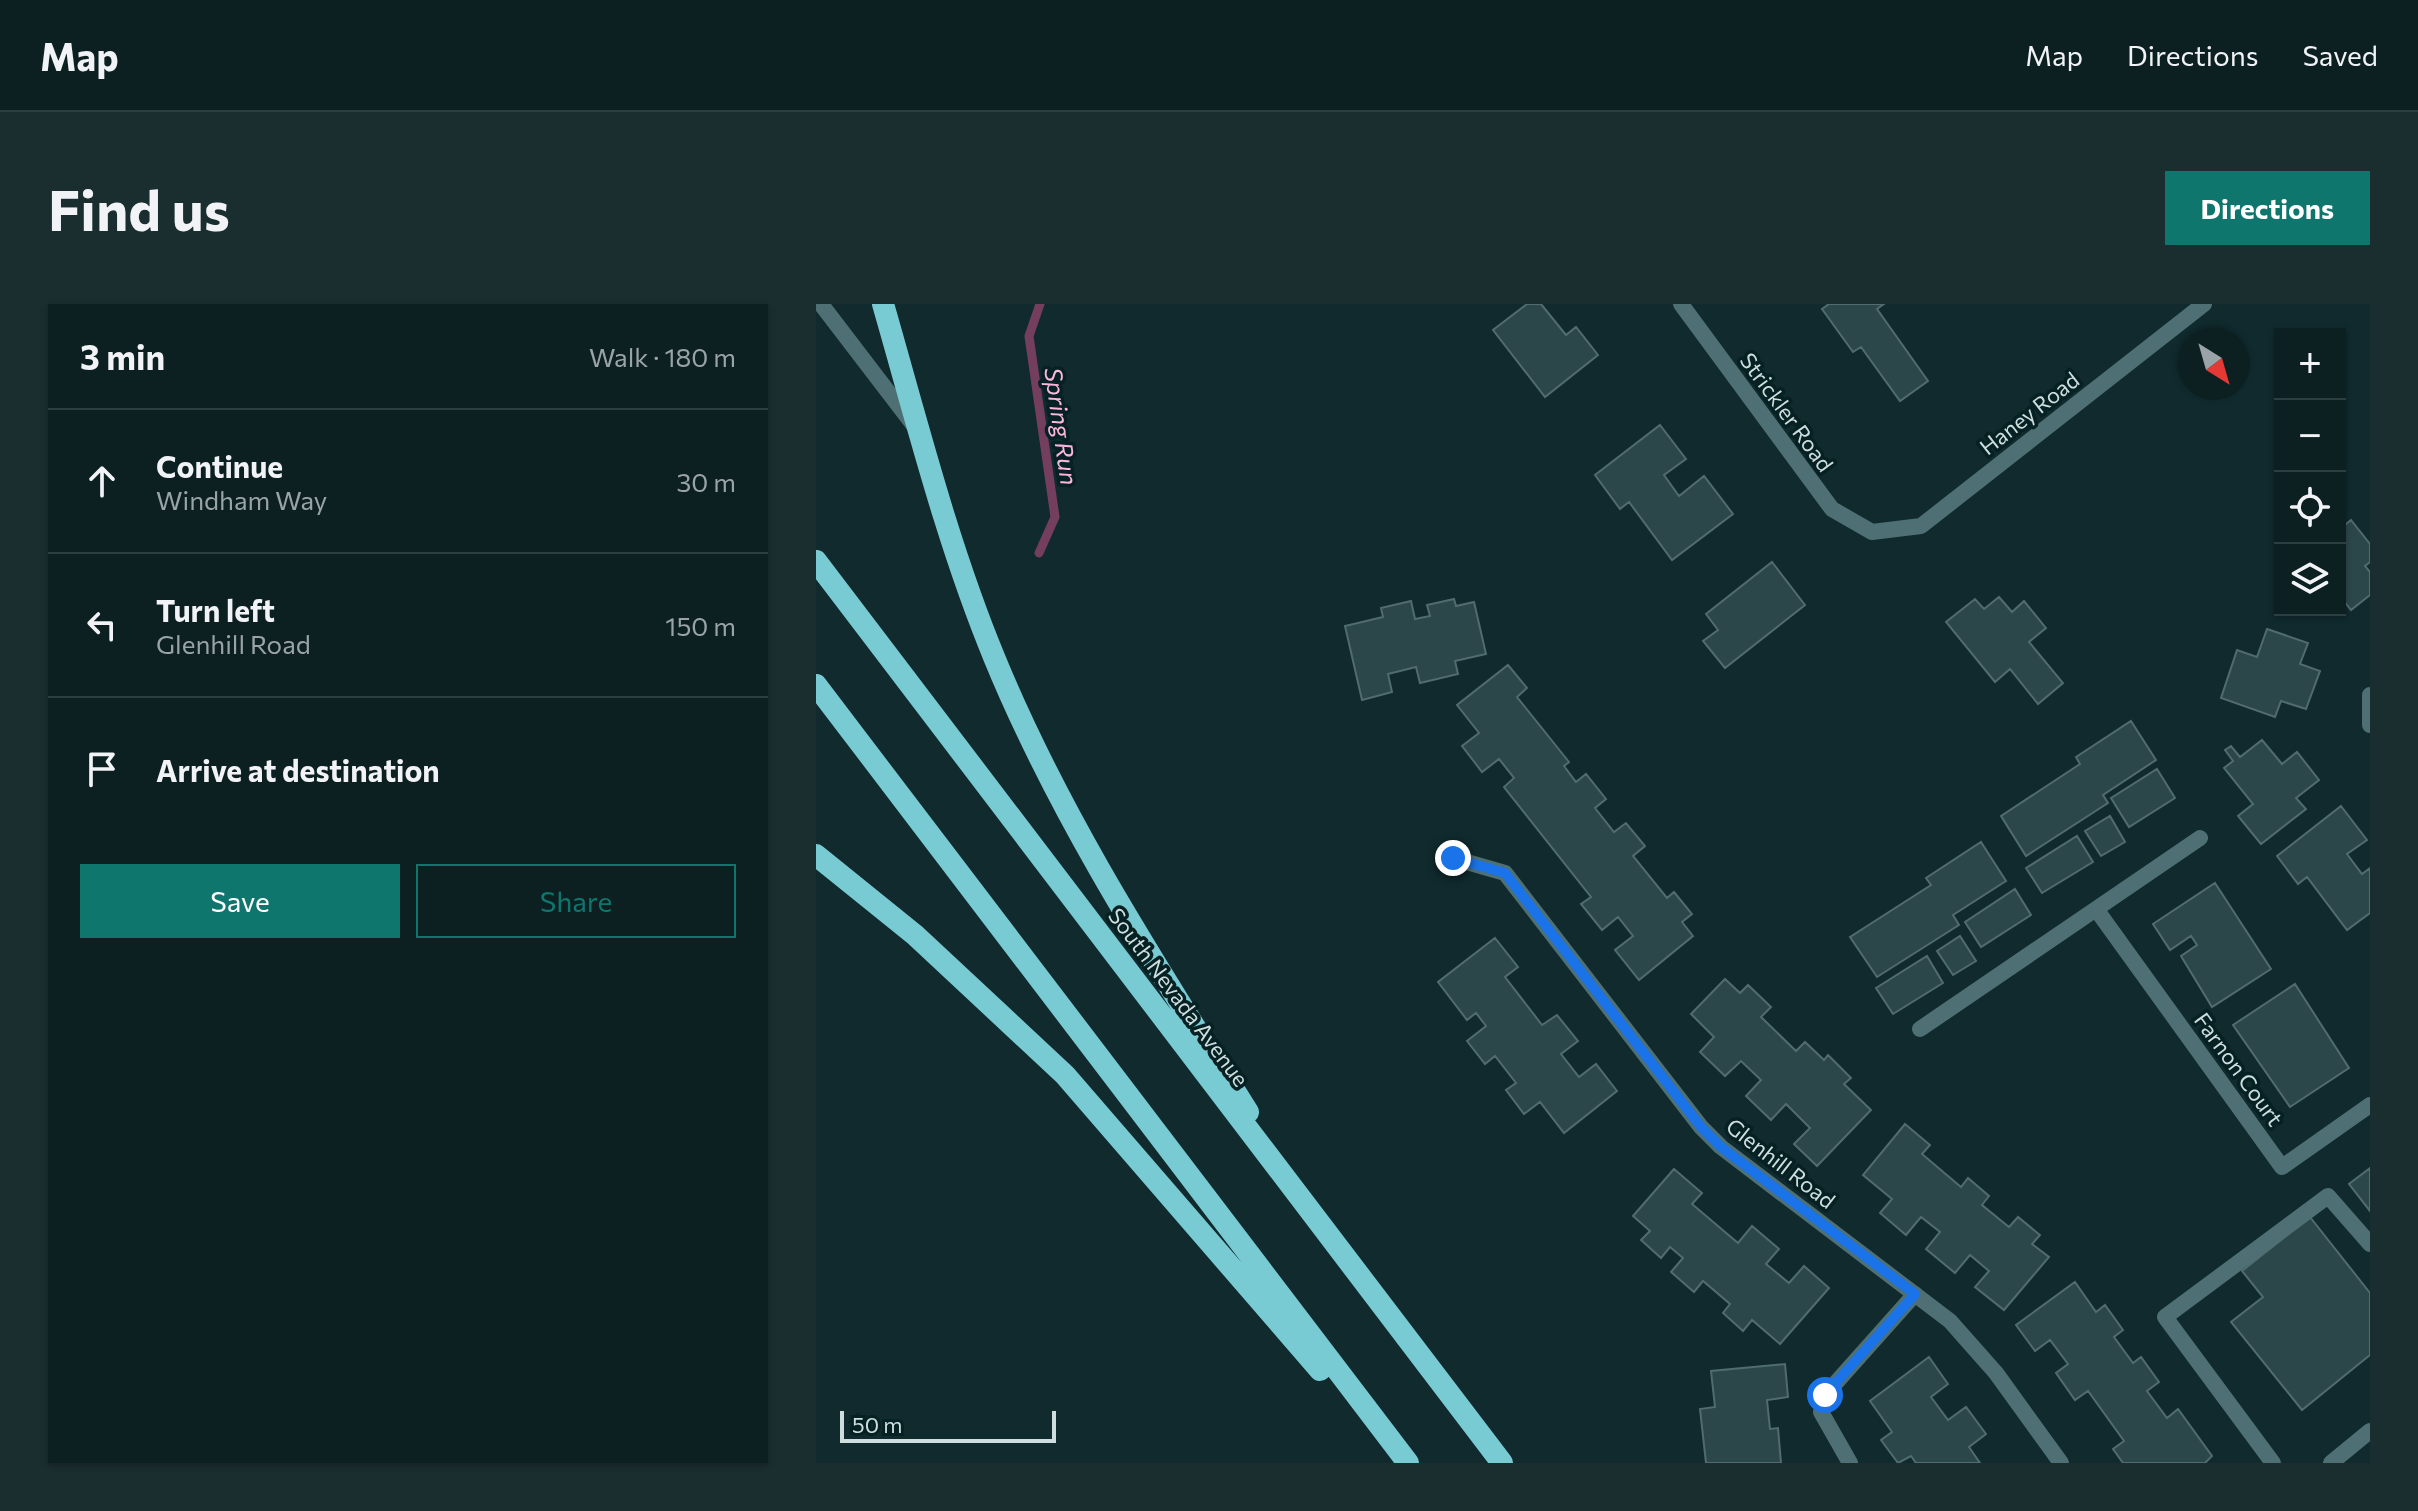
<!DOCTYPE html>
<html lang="en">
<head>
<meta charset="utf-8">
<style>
  :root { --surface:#0c2022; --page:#1a2d2f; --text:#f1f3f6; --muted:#9aa3a5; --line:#2c3e40; --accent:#0f766e }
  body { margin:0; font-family:Commissioner,sans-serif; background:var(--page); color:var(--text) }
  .controls { position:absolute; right:24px; top:24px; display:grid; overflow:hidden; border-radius:0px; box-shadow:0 2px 6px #0004 }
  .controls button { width:72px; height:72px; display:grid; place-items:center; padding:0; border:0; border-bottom:2px solid var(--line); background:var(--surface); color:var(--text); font:40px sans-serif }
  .compass { position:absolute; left:1362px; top:24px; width:72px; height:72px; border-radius:50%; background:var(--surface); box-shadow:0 2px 6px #0004; rotate:143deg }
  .scale { position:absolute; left:24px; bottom:20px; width:216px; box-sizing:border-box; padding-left:8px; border:4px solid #ceddde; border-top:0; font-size:22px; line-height:28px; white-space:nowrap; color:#ceddde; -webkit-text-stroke:6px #062123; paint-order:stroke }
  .stop { position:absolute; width:24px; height:24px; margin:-18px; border:6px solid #1a73e8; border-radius:50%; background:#fff }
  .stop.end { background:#1a73e8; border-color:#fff; box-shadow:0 2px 8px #0008 }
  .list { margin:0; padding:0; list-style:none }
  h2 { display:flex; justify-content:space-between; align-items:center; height:104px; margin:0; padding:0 32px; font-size:34px }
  h2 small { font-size:26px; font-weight:400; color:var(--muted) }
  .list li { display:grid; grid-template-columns:52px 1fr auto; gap:24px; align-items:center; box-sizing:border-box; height:144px; padding:0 32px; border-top:2px solid var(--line) }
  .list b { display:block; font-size:30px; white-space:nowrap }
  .list p { margin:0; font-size:26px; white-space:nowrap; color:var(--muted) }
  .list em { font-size:26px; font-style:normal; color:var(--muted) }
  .actions { display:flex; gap:16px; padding:24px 32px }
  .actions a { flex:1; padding:18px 0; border:2px solid var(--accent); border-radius:0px; text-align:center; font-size:28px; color:var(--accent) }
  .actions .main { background:var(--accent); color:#fff }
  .icon { flex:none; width:44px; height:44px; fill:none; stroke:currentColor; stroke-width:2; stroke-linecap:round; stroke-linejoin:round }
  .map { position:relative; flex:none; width:1554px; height:1159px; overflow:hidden; border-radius:0px }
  header { display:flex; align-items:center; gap:48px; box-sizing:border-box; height:112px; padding:0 40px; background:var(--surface); border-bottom:2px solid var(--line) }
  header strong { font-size:38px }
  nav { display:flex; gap:44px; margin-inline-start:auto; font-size:28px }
  .intro { display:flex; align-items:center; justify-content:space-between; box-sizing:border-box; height:192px; padding:0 48px }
  h1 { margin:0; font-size:56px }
  .button { padding:20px 36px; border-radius:0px; background:var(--accent); color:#fff; font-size:28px; font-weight:700 }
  main { display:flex; gap:48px; padding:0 48px }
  aside { flex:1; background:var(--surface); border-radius:0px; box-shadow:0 2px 6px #0004 }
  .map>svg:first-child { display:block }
</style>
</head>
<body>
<header>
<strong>Map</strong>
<nav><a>Map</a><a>Directions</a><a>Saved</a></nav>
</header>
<div class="intro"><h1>Find us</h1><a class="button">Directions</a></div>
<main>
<aside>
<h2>3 min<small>Walk · 180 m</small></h2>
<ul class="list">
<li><svg class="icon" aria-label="ahead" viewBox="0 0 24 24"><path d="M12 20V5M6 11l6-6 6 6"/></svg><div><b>Continue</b><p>Windham Way</p></div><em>30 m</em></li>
<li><svg class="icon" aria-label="left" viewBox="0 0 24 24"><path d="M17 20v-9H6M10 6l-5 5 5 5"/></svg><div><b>Turn left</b><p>Glenhill Road</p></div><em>150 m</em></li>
<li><svg class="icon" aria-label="arrive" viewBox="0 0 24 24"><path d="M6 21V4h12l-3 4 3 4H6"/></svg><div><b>Arrive at destination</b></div></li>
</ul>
<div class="actions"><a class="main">Save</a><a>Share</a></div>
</aside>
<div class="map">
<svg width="1554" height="1159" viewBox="0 0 1554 1159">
  <rect width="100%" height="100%" fill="#102a2d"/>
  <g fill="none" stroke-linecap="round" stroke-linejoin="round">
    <path stroke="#743e5e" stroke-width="9" d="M 223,249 L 239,213 L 213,32 L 224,0"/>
  </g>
  <path fill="#2c474a" stroke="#506c6f" stroke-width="2" d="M 711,0 L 725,0 L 750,31 L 760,23 L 782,51 L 729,93 L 677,26 Z
    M 1013,0 L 1068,0 L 1061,5 L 1112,77 L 1084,97 L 1045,43 L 1037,48 L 1006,5 Z
    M 844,121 L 870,155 L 848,171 L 863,192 L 888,172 L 917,210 L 856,256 L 813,198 L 804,205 L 779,171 Z
    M 1535,216 L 1554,240 L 1554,258 L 1549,262 L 1554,268 L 1554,291 L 1535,306 L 1524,292 L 1524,225 Z
    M 956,258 L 989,301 L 909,364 L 887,337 L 902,326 L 890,310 Z
    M 1183,293 L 1196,308 L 1208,297 L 1230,324 L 1213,338 L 1247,379 L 1222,400 L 1194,365 L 1179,378 L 1130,318 L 1159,295 L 1168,305 Z
    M 638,295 L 640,302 L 658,298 L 670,350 L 639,357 L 642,370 L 604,379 L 600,363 L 572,370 L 576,388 L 546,396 L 529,322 L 567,313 L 565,304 L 595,297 L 599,315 L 614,312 L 611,301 Z
    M 1451,325 L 1492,339 L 1484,360 L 1504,367 L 1490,405 L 1465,397 L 1459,413 L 1405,394 L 1421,346 L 1441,353 Z
    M 692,361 L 711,384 L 701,393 L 753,458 L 748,462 L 760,478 L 770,470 L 790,495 L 779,504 L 798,528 L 810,519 L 829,542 L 817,552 L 851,594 L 858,588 L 876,610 L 866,618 L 877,632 L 823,676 L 799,646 L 817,632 L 802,613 L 786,626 L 765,600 L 775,593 L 688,483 L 698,474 L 683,455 L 666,468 L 646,442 L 663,429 L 641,401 Z
    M 1315,417 L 1340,456 L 1287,491 L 1292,499 L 1210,552 L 1185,512 L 1264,460 L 1260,453 Z
    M 1446,436 L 1466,460 L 1481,448 L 1503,476 L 1480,494 L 1490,505 L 1445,540 L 1422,512 L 1437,500 L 1408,464 L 1417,457 L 1409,446 L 1415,442 L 1424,453 Z
    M 1341,465 L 1359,494 L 1313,523 L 1295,494 Z
    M 1525,502 L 1551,536 L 1531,550 L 1546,570 L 1554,564 L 1554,609 L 1531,626 L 1491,573 L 1482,580 L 1461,552 Z
    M 1294,512 L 1309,538 L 1285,552 L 1269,527 Z
    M 1261,532 L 1277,558 L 1226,589 L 1210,564 Z
    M 1165,538 L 1190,577 L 1137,611 L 1143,621 L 1061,673 L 1034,633 L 1115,581 L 1110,574 Z
    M 1399,579 L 1455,665 L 1396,703 L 1365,652 L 1381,641 L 1375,632 L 1354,646 L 1337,620 Z
    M 1199,585 L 1215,611 L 1165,643 L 1149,618 Z
    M 1144,632 L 1160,657 L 1137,671 L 1121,647 Z
    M 679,634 L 702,663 L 689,673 L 726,721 L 741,711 L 762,737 L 745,750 L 763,773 L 780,760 L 801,787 L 748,829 L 724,798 L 708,810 L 690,786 L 700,779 L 679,752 L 669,760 L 651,737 L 670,722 L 660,709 L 651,716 L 622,678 Z
    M 1111,652 L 1127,679 L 1077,710 L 1060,684 Z
    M 909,675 L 924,689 L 932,681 L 955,703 L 945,713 L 980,747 L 989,738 L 1008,756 L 1012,751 L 1035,774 L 1028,780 L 1055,806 L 1001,862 L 978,840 L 994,824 L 970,800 L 955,816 L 930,792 L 945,776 L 925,757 L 909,772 L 884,748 L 898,733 L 875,710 Z
    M 1479,680 L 1533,764 L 1474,803 L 1417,721 Z
    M 1089,820 L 1114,841 L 1106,850 L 1145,883 L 1152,874 L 1173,892 L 1166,901 L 1193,923 L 1202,913 L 1224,931 L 1216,940 L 1233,953 L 1188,1006 L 1159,983 L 1173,967 L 1154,951 L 1139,969 L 1110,945 L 1124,928 L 1105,913 L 1090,931 L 1064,909 L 1076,895 L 1047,871 Z
    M 1554,864 L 1554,907 L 1533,880 Z
    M 858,865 L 886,889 L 876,900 L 922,939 L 936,922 L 963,945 L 950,960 L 973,979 L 988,962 L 1013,984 L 964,1040 L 936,1016 L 927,1027 L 907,1009 L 914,1000 L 887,977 L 878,988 L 855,968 L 867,954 L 854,943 L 845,954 L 825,936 L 834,927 L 817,912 Z
    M 1494,913 L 1554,989 L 1554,1051 L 1486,1106 L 1415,1018 L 1447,993 L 1426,967 Z
    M 1259,978 L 1280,1008 L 1289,1001 L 1307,1026 L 1298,1033 L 1317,1059 L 1325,1053 L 1343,1078 L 1331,1087 L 1351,1114 L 1362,1105 L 1396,1152 L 1389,1159 L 1307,1159 L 1297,1145 L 1308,1137 L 1272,1087 L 1259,1096 L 1240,1069 L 1252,1060 L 1234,1036 L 1219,1047 L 1200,1021 Z
    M 1113,1053 L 1132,1080 L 1115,1093 L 1132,1116 L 1150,1103 L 1170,1130 L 1153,1143 L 1164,1159 L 1100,1159 L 1095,1152 L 1082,1159 L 1065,1136 L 1076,1128 L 1054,1097 Z
    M 969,1060 L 972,1093 L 951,1096 L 954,1125 L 962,1124 L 965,1159 L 890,1159 L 884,1105 L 899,1103 L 895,1067 Z"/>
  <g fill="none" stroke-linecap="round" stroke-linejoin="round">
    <path stroke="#4e7074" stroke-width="16" d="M 5,0 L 99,123
      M 1457,1159 L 1349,1013 L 1512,892 L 1554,940
      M 1515,1159 L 1554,1127"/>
    <path stroke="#4e7074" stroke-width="16" d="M 865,0 L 1016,205 L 1056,228 L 1105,222 L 1388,0
      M 1554,391 L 1554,421
      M 1384,534 L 1280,605 L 1466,863 L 1554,801
      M 637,554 L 689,569 L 885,823 L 905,843 L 1134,1017 L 1180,1069 L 1245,1159
      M 1104,725 L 1280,605
      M 1034,1159 L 1005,1108 L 1009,1091 L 1099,990"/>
    <path stroke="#78cad3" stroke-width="22" d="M 67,0 C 101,118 131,239 178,353 C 244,514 340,661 432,808
      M 0,257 L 686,1159
      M 0,381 L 592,1159
      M 0,551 L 99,631 L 249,771 L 504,1066"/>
  </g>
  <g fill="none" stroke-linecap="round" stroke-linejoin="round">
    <path stroke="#1a73e8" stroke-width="10" d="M 637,554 L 689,569 L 885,823 L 905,843 L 1099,990 L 1009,1091"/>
  </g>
  <g text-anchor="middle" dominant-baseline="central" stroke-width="7" stroke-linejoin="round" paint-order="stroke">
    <g font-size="22" fill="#ceddde" stroke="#062123">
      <text transform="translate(971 108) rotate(54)">Strickler Road</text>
      <text transform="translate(1213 109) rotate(-38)">Haney Road</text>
      <text transform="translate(363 693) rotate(53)">South Nevada Avenue</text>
      <text transform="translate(1423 765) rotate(54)">Farnon Court</text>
      <text transform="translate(965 859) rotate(38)">Glenhill Road</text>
    </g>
    <g font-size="24" font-style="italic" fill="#fcb7de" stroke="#062123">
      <text transform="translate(246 122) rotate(82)">Spring Run</text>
    </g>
  </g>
</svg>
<div class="controls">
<button>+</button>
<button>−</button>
<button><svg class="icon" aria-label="locate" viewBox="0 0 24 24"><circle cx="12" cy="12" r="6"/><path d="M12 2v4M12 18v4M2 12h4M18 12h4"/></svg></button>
<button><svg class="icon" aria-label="layers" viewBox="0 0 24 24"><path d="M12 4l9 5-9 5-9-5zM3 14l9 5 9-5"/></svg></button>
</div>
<svg class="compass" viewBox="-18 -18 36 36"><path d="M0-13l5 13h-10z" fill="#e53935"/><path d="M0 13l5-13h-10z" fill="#9aa3a5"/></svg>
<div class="scale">50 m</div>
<div class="stop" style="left:1009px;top:1091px"></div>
<div class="stop end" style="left:637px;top:554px"></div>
</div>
</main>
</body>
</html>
